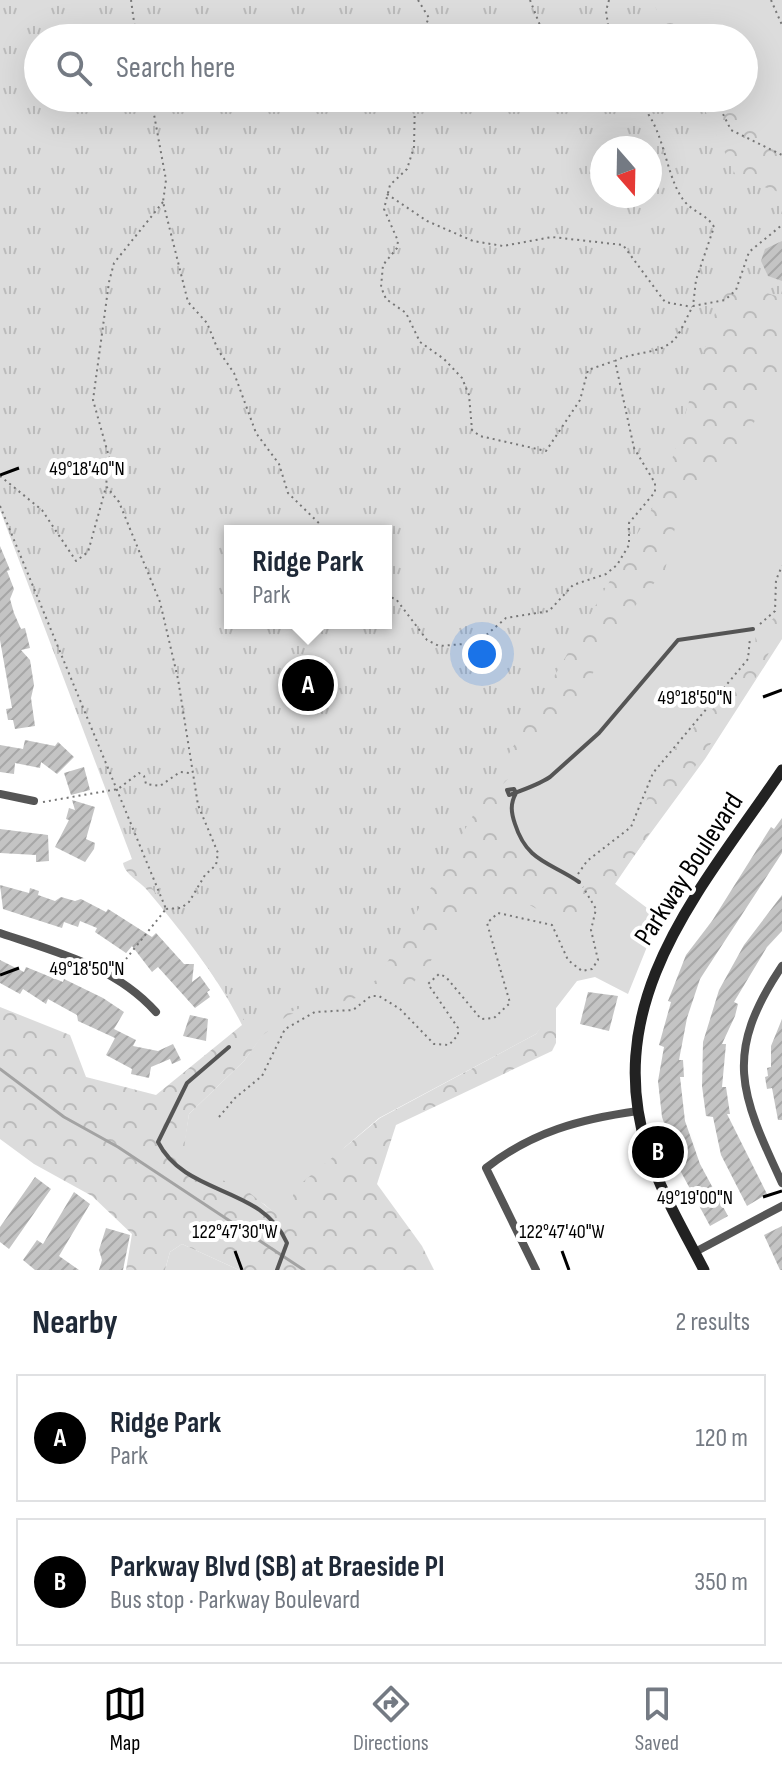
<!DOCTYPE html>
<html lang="en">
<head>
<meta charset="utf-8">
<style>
  :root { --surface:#fff; --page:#f6f6f7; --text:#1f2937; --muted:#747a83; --line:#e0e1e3; --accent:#000 }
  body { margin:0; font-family:"Sofia Sans Condensed",sans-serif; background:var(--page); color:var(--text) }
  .compass { position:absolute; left:590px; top:136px; width:72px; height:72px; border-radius:50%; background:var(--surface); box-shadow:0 8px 32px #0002; rotate:160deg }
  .you { position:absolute; left:482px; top:654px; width:28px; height:28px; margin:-20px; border:6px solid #fff; border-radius:50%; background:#1a73e8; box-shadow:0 0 0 12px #1a73e833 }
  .badge { display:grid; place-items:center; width:52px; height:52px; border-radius:50%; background:var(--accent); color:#fff; font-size:26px; font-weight:700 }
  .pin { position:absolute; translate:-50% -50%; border:4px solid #fff; box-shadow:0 2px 8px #0006 }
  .popup { position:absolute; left:224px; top:525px; width:168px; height:104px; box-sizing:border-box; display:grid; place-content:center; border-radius:0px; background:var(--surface); filter:drop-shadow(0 2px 6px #0005); font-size:26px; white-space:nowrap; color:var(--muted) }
  .popup b { font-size:30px; color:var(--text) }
  .popup::after { content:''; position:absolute; left:50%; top:100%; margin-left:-16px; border:16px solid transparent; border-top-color:var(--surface) }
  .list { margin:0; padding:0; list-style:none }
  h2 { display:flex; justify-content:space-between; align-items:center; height:104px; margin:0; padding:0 32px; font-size:34px }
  h2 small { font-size:26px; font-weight:400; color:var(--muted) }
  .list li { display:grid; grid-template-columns:52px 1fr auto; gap:24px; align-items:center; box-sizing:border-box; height:128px; margin:0 16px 16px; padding:0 16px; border:2px solid var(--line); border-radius:0px }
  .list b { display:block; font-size:30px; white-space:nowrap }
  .list p { margin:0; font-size:26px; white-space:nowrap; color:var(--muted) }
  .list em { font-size:26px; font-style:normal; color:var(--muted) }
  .icon { flex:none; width:44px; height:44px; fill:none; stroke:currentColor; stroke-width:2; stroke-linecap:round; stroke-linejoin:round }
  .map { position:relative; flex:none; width:782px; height:1270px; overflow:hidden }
  .search { position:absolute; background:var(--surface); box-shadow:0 8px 32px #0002; left:24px; right:24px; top:24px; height:88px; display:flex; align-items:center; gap:20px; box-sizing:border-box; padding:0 28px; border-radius:44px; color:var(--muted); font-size:30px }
  .sheet { height:392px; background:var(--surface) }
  nav { display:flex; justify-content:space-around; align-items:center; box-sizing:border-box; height:112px; border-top:2px solid var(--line); background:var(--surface); font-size:22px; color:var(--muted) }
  nav a { display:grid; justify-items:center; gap:4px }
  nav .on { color:var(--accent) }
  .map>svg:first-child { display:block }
</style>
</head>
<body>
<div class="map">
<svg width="782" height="1270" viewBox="0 0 782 1270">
  <defs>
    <pattern id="forest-crowns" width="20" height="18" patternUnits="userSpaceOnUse" patternTransform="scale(2)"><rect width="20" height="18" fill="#dcdcdc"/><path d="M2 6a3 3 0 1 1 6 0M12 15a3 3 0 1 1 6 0" fill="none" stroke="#bbb"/></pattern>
    <pattern id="park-tufts" width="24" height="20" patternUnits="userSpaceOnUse" patternTransform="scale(2)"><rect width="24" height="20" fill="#dcdcdc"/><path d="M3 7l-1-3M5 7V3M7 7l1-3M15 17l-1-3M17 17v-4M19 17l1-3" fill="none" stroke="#bbb"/></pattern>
    <pattern id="building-hatch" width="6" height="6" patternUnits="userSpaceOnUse" patternTransform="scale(2)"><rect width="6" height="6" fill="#c4c4c4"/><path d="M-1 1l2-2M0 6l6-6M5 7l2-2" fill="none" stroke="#a7a7a7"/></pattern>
  </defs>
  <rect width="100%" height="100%" fill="#fff"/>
  <path fill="#dcdcdc" d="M 652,0 L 782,0 L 782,193 L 699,98 L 744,98 L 744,38 L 670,38 Z
    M 782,294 L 782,639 L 705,759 L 614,883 L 659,917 L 628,994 L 595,977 L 577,981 L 536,1034 L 379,1118 L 345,1147 L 281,1219 L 264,1204 L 181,1163 L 189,1114 L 244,1061 Z
    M 182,1244 L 239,1270 L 165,1270 L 170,1252 Z"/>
  <path fill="url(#forest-crowns)" fill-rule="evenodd" d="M 0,0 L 665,0 L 682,38 L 38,38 L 38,98 L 737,98 L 764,128 L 782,161 L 782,378 L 762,401 L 749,436 L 716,467 L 679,511 L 665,570 L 630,612 L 595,670 L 545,740 L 503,784 L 498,808 L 505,835 L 522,858 L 570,884 L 631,833 L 644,810 L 652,780 L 683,738 L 726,696 L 732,676 L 756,650 L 755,632 L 778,615 L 782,574 L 782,628 L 756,677 L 615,884 L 610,903 L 553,918 L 528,904 L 485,900 L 461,911 L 443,935 L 429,965 L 412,984 L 288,1015 L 263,1035 L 244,1061 L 189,1114 L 182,1163 L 246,1190 L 281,1218 L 298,1186 L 380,1118 L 536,1034 L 556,1004 L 556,1043 L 552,1051 L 396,1125 L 377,1184 L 422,1246 L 434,1270 L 239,1270 L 182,1244 L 170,1252 L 165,1270 L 126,1270 L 132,1234 L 92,1196 L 34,1164 L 0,1139 L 0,1007 L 70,1035 L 86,1077 L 156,1095 L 242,1025 C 218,977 182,932 147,890 C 140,881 125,875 123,863 L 132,859 ZM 602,148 L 650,148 L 650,196 L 602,196 ZM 230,531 L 386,531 L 386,623 L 230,623 Z"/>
  <path fill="url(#park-tufts)" fill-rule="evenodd" d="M 0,0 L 652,0 L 670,38 L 38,38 L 38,98 L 699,98 L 737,178 L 782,193 L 782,294 L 776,296 L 725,279 L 663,490 L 377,980 L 249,1027 L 132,859 L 0,510 ZM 602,148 L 650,148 L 650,196 L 602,196 ZM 230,531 L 386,531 L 386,623 L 230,623 Z"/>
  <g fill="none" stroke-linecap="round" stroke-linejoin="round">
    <path stroke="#a3a3a3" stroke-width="3" d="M 0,1069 L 64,1117 L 118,1147 L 304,1270"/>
  </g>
  <path fill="url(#building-hatch)" d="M 782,241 L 782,281 L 768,276 L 761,261 L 765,249 Z
    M 0,546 L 10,570 L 7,571 L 14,589 L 10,599 L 14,613 L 21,629 L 25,628 L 30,648 L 21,650 L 30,660 L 34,685 L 31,698 L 35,726 L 15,729 L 13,720 L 8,720 L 6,709 L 12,708 L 0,640 Z
    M 25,740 L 55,746 L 58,742 L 74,757 L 57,774 L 41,762 L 40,768 L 15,763 L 14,774 L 0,772 L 0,745 L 23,749 Z
    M 84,767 L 90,790 L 71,795 L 64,773 Z
    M 72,800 L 95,807 L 86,839 L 95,843 L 94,849 L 85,862 L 55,847 L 69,820 L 66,819 L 69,808 L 75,810 Z
    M 782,818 L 782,853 L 700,979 L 687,1018 L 679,1060 L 683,1060 L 684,1077 L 680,1077 L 685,1121 L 700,1164 L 728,1216 L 710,1226 L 681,1172 L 662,1117 L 658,1081 L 664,1047 L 659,1045 L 671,1002 L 668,1001 L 686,955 L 712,921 L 771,827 L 774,829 Z
    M 0,829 L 48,835 L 49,861 L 36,862 L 36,855 L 0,853 Z
    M 0,885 L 29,893 L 30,888 L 39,891 L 38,895 L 55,901 L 61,897 L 75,901 L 81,899 L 106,912 L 108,909 L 152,937 L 156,933 L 184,964 L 194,964 L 192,982 L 200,976 L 210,990 L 207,992 L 210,997 L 195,1008 L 158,967 L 152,972 L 132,946 L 126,953 L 95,932 L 97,928 L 80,921 L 78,927 L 64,922 L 62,928 L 3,909 Z
    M 782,895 L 782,931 L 767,947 L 734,1002 L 738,1004 L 735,1016 L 722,1044 L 726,1044 L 722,1087 L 726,1087 L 730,1114 L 727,1114 L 767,1194 L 747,1206 L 721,1155 L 713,1117 L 706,1116 L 702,1086 L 703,1042 L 719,990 L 744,945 Z
    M 0,960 L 24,972 L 26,967 L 63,982 L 64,979 L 103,998 L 124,1012 L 114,1029 L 136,1040 L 133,1046 L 158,1051 L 173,1044 L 181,1060 L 172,1064 L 170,1059 L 151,1067 L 149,1078 L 131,1074 L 132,1069 L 106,1055 L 115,1038 L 78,1021 L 77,1015 L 48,999 L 46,1004 L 23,989 L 20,994 L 0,983 Z
    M 588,992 L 618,996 L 609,1031 L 580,1024 Z
    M 190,1015 L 208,1019 L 206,1041 L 183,1036 Z
    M 782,1019 L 782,1120 L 778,1120 L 772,1088 L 767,1089 L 765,1077 L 768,1076 L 767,1068 L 771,1067 L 771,1046 Z
    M 35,1177 L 51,1189 L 9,1249 L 0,1242 L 0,1227 Z
    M 74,1192 L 90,1204 L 59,1256 L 79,1270 L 35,1270 L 23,1260 L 37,1240 L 43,1244 Z
    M 782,1226 L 782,1270 L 780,1270 L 764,1235 Z
    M 106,1228 L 130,1235 L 123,1270 L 99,1270 L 102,1260 L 99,1250 Z"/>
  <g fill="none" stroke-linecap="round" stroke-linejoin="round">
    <path stroke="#777" stroke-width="2" stroke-dasharray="2 4" stroke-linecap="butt" d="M 131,0 L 135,29 L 142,38
      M 418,0 L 429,18 L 419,38
      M 530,0 L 545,38
      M 609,0 L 606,11 L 610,38
      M 771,0 L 782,25
      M 151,98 L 166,180 L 163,202 L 188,302 L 207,323 L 218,350 L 234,373 L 256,433 L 279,464 L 288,493 L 327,531
      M 415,98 L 414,147 L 407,169 L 390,185 L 384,209 L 398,241 L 397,248 L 383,265 L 381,287 L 386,299 L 406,313 L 420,342 L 444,359 L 462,378 L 469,395 L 472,430 L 480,436 L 546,451 L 580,400 L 588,370 L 614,361
      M 583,98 L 588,102 L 605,98
      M 631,98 C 664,116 663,170 682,198 C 691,212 707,214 714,227 L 696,280 L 693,306 L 725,300 L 736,290 L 749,252 L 782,225
      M 715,98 L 731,130 L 782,155
      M 387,194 L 427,221 L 473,241 L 503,246 L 552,237 L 623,245 L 665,302 L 692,307
      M 163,202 L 114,263 L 109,282 L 93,400 L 109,457 L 106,486 L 119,502 L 160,602 L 178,679 L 198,805 L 218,853 L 216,865 L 205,875 L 189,902 L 181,908 L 166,909
      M 0,476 L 42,510 L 76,561 L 88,552 L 106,487
      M 0,506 L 166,909 L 118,969
      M 386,596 L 396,599 L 427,640 L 439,646 L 477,643 L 506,618 L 549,611 L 573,585 L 606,574 L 617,565 L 629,545 L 629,523 L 655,492 L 655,483 L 634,448 L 615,361 C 633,351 659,355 674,340 C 682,331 687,316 693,306
      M 760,624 L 775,611 L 776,580 L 782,566
      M 43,802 L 118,789 L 139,773 L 144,776 L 146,784 L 160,786 L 180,772 L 190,773
      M 578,874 L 587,861 L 631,827 L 653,773 L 748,659 L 750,638
      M 219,1117 L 235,1098 L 262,1076 L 285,1029 L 315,1012 L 353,1010 L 371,996 L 379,996 L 400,1009 L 434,1044 L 449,1045 L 458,1035 L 458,1028 L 428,984 L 439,974 L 446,977 L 481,1019 L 494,1018 L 510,1003 L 487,923 L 498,913 L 552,925 L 568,960 L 582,971 L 592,969 L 598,960 L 591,930 L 596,909 L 583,887"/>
    <path stroke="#555" stroke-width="4" d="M 579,882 C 550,862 527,862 515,824 C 511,812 510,804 516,793 L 514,789 L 507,790 L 509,795 C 523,790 538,785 550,777 L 599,733 L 678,640 L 753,629
      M 229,1047 L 187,1083 L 158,1142 C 186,1197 262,1185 287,1243 L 277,1270"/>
    <path stroke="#555" stroke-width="8" d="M 0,794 L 34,801
      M 0,933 C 56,952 115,966 156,1012
      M 782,966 C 723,1054 740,1093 782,1183
      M 695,1252 L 782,1206
      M 536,1270 L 486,1168 C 532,1132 580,1119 638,1111"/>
    <path stroke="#222" stroke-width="11" d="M 704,1270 C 684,1231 660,1191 647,1149 C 600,997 703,887 782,770"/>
  </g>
  <path fill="none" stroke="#000" stroke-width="3" d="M 0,475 L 19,468M 763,697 L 782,690M 0,975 L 19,968M 763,1197 L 782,1191M 235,1251 L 242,1270M 562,1251 L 569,1270"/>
  <g text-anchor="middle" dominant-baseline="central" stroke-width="8" stroke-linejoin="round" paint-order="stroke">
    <g font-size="28" fill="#000" stroke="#fff">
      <text transform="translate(689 869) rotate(-57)">Parkway Boulevard</text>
    </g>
  </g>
  <g font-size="20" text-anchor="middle" fill="#000" stroke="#fff" stroke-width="8" stroke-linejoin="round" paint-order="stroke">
    <text x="87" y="475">49°18'40"N</text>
    <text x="695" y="704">49°18'50"N</text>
    <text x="87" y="975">49°18'50"N</text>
    <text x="695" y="1204">49°19'00"N</text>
    <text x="235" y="1238">122°47'30"W</text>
    <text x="562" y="1238">122°47'40"W</text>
  </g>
</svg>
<svg class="compass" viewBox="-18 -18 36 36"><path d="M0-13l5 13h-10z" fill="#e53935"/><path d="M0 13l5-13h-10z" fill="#747a83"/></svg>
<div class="you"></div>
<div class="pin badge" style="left:308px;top:685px">A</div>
<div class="popup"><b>Ridge Park</b>Park</div>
<div class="pin badge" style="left:658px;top:1152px">B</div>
<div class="search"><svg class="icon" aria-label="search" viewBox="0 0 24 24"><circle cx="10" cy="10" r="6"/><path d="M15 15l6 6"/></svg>Search here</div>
</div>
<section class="sheet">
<h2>Nearby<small>2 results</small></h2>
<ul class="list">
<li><span class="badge">A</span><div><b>Ridge Park</b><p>Park</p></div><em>120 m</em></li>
<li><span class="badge">B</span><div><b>Parkway Blvd (SB) at Braeside Pl</b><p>Bus stop · Parkway Boulevard</p></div><em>350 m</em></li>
</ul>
</section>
<nav>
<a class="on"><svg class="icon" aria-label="map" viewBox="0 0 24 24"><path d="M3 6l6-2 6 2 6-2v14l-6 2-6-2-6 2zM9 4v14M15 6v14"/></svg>Map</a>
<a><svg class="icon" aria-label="directions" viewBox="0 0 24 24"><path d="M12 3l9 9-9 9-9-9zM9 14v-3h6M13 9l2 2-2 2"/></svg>Directions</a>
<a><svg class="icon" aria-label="saved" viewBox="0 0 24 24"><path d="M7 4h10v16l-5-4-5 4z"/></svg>Saved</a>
</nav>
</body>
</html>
